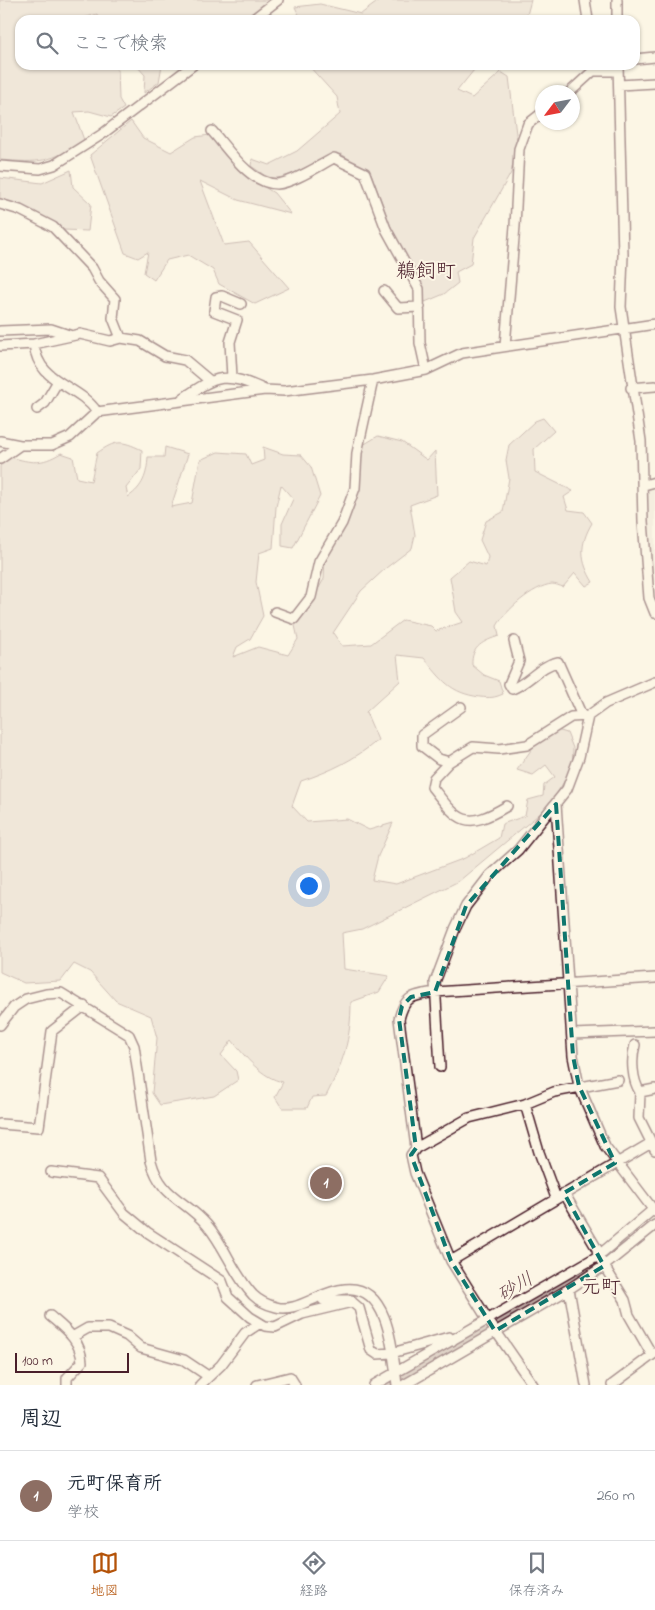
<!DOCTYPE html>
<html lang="ja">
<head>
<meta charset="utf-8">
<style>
  :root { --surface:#fff; --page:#f6f6f7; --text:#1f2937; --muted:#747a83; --line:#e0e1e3; --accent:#b45309 }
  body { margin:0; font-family:"Indie Flower","Klee One",sans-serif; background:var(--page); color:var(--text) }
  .compass { position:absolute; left:535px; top:85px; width:45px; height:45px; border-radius:50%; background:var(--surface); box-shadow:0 1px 4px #0004; rotate:238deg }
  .scale { position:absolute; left:15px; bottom:12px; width:114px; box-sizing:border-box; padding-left:5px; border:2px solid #4a1f2b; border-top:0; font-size:14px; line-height:18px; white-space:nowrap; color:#4a1f2b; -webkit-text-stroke:4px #fcf5e5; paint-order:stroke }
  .you { position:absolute; left:308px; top:885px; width:18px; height:18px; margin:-12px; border:4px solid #fff; border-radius:50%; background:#1a73e8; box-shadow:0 0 0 8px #1a73e833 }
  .badge { display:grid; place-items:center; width:32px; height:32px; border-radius:50%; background:var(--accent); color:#fff; font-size:16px; font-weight:700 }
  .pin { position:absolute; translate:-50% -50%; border:2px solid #fff; box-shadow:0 1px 5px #0006 }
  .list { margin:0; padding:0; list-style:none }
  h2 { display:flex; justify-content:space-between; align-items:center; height:65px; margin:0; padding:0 20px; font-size:21px }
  h2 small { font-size:16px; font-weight:400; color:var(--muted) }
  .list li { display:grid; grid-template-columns:32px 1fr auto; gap:15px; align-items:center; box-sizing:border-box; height:90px; padding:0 20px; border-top:1px solid var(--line) }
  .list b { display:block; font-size:19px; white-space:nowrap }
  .list p { margin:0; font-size:16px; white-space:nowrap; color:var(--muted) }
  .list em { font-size:16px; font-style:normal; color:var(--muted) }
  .icon { flex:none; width:28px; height:28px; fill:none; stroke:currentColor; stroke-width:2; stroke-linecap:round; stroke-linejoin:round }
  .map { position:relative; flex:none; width:655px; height:1385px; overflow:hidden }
  .search { position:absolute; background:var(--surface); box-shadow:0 1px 4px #0004; left:15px; right:15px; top:15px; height:55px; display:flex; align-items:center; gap:12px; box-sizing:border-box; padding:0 18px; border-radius:15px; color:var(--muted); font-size:19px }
  .sheet { height:155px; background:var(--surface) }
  nav { display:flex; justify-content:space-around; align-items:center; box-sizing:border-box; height:70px; border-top:1px solid var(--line); background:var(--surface); font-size:14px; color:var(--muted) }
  nav a { display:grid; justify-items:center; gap:2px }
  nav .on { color:var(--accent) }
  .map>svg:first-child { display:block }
</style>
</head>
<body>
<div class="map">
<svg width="655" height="1385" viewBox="0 0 655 1385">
  <rect width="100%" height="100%" fill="#fcf5e5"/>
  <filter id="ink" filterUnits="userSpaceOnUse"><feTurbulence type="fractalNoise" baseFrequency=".02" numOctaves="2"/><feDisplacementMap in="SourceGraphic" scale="10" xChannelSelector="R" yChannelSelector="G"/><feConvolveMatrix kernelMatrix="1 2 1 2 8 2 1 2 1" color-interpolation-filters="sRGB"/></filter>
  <g filter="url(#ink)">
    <path fill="#eee5d7" d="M 655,482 L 655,613 L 649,598 L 644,485 Z"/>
    <path fill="#e2d5ca" stroke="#967a7a" d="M 0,0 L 269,0 L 245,20 L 99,20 L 97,14 L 77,20 L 20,20 L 20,65 L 114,65 L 118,70 L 119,99 L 124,108 L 111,117 L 89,111 L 74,112 L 84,140 C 51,163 40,163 0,160 Z
      M 380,0 L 531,0 L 527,15 L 499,20 L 282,20 L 282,16 L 301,19 L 295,7 L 320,4 L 361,14 Z
      M 136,65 L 162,65 L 159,82 L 144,93 L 145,75 Z
      M 308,65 L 478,65 L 457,91 L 472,98 L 501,72 L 509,77 L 517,142 L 511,173 L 474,238 L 471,264 L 456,272 L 458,283 L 444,294 L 425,302 L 418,279 L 394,235 L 371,173 L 341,154 C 314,158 299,177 270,179 L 251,166 L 252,159 L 269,165 L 297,151 L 340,114 L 337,97 Z
      M 131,121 L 143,138 L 171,152 L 195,137 L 210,135 L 253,180 L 274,193 L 291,214 L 238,200 L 200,181 L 224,245 L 249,242 L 289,288 L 255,304 L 219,284 L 213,270 L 188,255 L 167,260 L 154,280 L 144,273 L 148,252 L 138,258 L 125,253 L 90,155 Z
      M 71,170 L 73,187 L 91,204 L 88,231 L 64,230 L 49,221 L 0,200 L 0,178 L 42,183 Z
      M 543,418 L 554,431 L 534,449 L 535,472 L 573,491 L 564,497 L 568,510 L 584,512 L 592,523 C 579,545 580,561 593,582 L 586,586 L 575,573 L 563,587 C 560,586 555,584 552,584 C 533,586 505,611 497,626 L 499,636 C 484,641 471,646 472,665 L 484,675 L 499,681 L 503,694 C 494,698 490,698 480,697 C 450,693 442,680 424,658 L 397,655 L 400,681 L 366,712 L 378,740 C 354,760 331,771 301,781 L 292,806 L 307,822 L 347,819 L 369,830 L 393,823 L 378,856 L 372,880 L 396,884 L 465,858 L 499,838 L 502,824 L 525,816 L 528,800 L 543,796 L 544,785 L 555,777 L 546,765 L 533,775 L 517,770 L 536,743 L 557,730 L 567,733 L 573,748 L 572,768 L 550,805 L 459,881 L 362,929 L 342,933 L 344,969 L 389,976 L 379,992 L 351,1002 C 351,1040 343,1063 326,1096 L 312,1097 L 307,1108 L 282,1108 L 275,1097 L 283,1082 C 262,1078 245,1057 232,1040 L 221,1055 L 236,1071 L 238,1080 L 214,1096 L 160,1105 L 152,1093 L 157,1038 L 151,1016 L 116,1001 L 90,972 L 74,964 L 61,981 L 24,983 L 0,972 L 0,466 L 10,457 C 32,463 41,465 61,453 L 73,457 L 77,478 L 91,481 L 97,453 C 116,440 121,440 142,450 L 141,469 L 126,488 L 128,497 C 143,487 147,475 148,457 L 164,457 L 165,447 L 188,454 L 171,507 L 192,503 L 200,460 L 218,452 L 246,454 L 251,465 L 264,460 L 263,447 L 283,454 L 301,455 L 311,467 L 320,496 L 293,548 L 282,546 L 282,524 L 293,499 L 281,485 L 276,507 L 273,548 L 259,553 L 256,582 L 263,616 L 250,639 L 237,647 L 233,657 L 258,647 L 288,655 L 298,639 L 294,621 L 312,600 L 324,579 L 325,557 L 358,468 L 363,445 L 378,436 L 402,442 L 427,460 L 435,451 L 437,495 L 410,505 L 415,535 L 412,548 L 386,568 L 361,591 L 333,633 L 342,646 L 371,644 L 403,620 L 431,626 L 436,631 L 463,622 L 456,612 L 450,577 L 469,561 L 486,566 L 488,557 L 480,540 L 486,521 L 503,512 L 509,478 L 506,460 L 509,445 L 535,421 Z"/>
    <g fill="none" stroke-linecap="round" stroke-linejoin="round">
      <path stroke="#c0aca5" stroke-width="14" d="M 389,1385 L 593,1264 L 609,1252"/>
      <defs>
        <path id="minor" d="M 585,0 L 588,20
          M 617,0 L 617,20
          M 252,20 L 278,0
          M 635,59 L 655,57
          M 618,65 L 623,255 L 621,307 L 641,441 L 643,521 L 649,598 L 655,613
          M 593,71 L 618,71
          M 619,85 L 655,83
          M 570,92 L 593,71 L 592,65
          M 212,131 C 228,149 250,184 277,184 C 293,183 320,165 334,158 L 365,173 L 386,229 L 419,289 L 420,343 L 426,370
          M 0,166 L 40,169 L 54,165 L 101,135 L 193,65
          M 0,204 L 20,210 L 53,227 L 92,268 L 99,281 L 115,299 L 113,318 L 121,338
          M 384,291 L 398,308 L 420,307
          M 0,331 L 51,329 L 69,335
          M 34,344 C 38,384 77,383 97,412
          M 0,346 L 34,344 L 80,334 L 110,341 L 121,338 L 140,341 L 165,356 L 185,360 L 210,381
          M 505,346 L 515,226 L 519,149 L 528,124 L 542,113
          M 232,377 L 230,342 L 237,320 L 214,311 L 216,297 L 222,296 L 241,304
          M 631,388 L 655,386
          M 182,399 C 218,374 225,372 265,390
          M 37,409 L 45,403 L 58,381
          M 0,441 L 20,445 L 52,445 L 70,437 L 97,412 L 265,390 L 284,391 L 373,380 L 426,370 L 462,353 L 655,324
          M 0,459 L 20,445
          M 644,485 L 655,482
          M 275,612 L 294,619 L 311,597 L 319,562 L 342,523 L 355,488 L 357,453 L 373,380
          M 514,641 L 519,661 L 509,684 L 512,689 C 529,683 540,665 558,662 L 582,716
          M 449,762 L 439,759 L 422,746 L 422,735 L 461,707
          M 556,804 L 573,1056 L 579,1086 L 605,1146 L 655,1212
          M 507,806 C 465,831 459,822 432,787 L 434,778 L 449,762 L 473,747 L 499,749 L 527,745 L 571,717 L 588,716 L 606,703 L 655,682
          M 0,1025 L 14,1007 L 26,999 L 46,994 L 61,993 L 129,1035 L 134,1046 L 151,1161 C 161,1198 185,1199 207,1225 C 225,1246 234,1275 253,1295 C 259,1301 268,1305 276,1307 C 290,1311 304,1303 316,1298 C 325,1294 336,1290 345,1289 C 390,1284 393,1354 397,1385
          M 572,1034 L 655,1031
          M 635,1045 C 631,1059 632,1080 640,1092
          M 440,1067 L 435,982 L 455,929 L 466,906 L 490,875 L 518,850 L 567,789 L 579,757 L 588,716
          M 655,1089 L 640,1092 L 639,1118 L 655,1150
          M 525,1104 L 539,1152 L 556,1198
          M 0,1124 L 39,1127 L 52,1031 L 84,1006
          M 416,1148 L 399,1019 C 405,995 413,996 435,992 L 655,978
          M 51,1172 L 98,1178 L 124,1213 L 147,1232 L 222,1281 L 228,1297 L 250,1317 L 265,1326 L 275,1327 L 302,1314 L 352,1302 L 359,1308 L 371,1350 L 377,1354 L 392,1353 L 449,1337 L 452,1341
          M 564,1193 L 597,1249 L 598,1256 L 625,1300 L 629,1315 L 652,1355
          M 451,1261 L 651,1143
          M 569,1289 L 586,1385
          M 321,1296 L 323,1300 L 351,1300
          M 50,1316 C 65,1329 81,1340 82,1362 L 67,1378 L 67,1385
          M 74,1336 L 88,1328 L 109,1328 L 127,1336 L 141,1348 L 184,1360 L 208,1376
          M 200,1385 L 221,1365 L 245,1333 L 260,1323
          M 257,1385 L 290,1377 L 295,1385
          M 374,1385 L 598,1256 L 655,1208
          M 404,1385 L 569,1289 L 604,1266 L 655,1225
          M 533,1385 L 488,1320 L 451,1261 L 415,1173 L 411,1155 L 416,1148 L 469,1118 L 525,1104 L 554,1092 L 618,1080
          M 612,1385 L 655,1353"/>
      </defs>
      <use href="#minor" stroke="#4a1f2b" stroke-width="12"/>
      <use href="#minor" stroke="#fcf5e5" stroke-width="9"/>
    </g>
  </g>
  <path d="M0 0H655V1385H0ZM 556,804 L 573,1056 L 579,1086 L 615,1163 L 564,1193 L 604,1266 L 495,1331 L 451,1261 L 411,1155 L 416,1148 L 399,1019 L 402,1006 L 411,997 L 435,992 L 466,906 Z" fill="#fcf5e5" fill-opacity=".55" fill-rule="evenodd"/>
  <path fill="none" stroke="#0f766e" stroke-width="4" stroke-dasharray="10 6" stroke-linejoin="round" d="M 556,804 L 573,1056 L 579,1086 L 615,1163 L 564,1193 L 604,1266 L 495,1331 L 451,1261 L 411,1155 L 416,1148 L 399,1019 L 402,1006 L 411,997 L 435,992 L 466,906 Z"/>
  <g text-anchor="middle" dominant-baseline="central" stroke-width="4" stroke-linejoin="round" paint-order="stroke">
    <g font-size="19" font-style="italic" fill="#6d4950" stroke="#fcf5e5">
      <text transform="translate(516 1288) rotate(-31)">砂川</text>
    </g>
    <g font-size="20" fill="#4a1f2b" stroke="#fcf5e5">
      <text x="426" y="272">鵜飼町</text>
      <text x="601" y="1288">元町</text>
    </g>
  </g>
</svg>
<svg class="compass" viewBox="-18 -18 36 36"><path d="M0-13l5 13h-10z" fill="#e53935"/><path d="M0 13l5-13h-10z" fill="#747a83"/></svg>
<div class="scale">100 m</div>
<div class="you"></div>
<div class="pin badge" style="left:326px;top:1183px;background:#8d6e63">1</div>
<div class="search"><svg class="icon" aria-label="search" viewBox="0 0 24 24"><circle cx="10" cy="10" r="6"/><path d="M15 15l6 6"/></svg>ここで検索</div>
</div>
<section class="sheet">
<h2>周辺<small></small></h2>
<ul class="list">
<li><span class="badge" style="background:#8d6e63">1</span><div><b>元町保育所</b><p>学校</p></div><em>260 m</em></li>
</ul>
</section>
<nav>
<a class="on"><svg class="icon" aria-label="map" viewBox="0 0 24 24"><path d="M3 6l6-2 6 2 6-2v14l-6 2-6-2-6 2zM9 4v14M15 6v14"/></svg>地図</a>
<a><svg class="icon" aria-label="directions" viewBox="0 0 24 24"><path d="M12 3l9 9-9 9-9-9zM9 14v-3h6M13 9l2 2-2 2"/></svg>経路</a>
<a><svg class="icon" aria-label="saved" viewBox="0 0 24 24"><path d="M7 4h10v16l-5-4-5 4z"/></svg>保存済み</a>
</nav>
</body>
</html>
